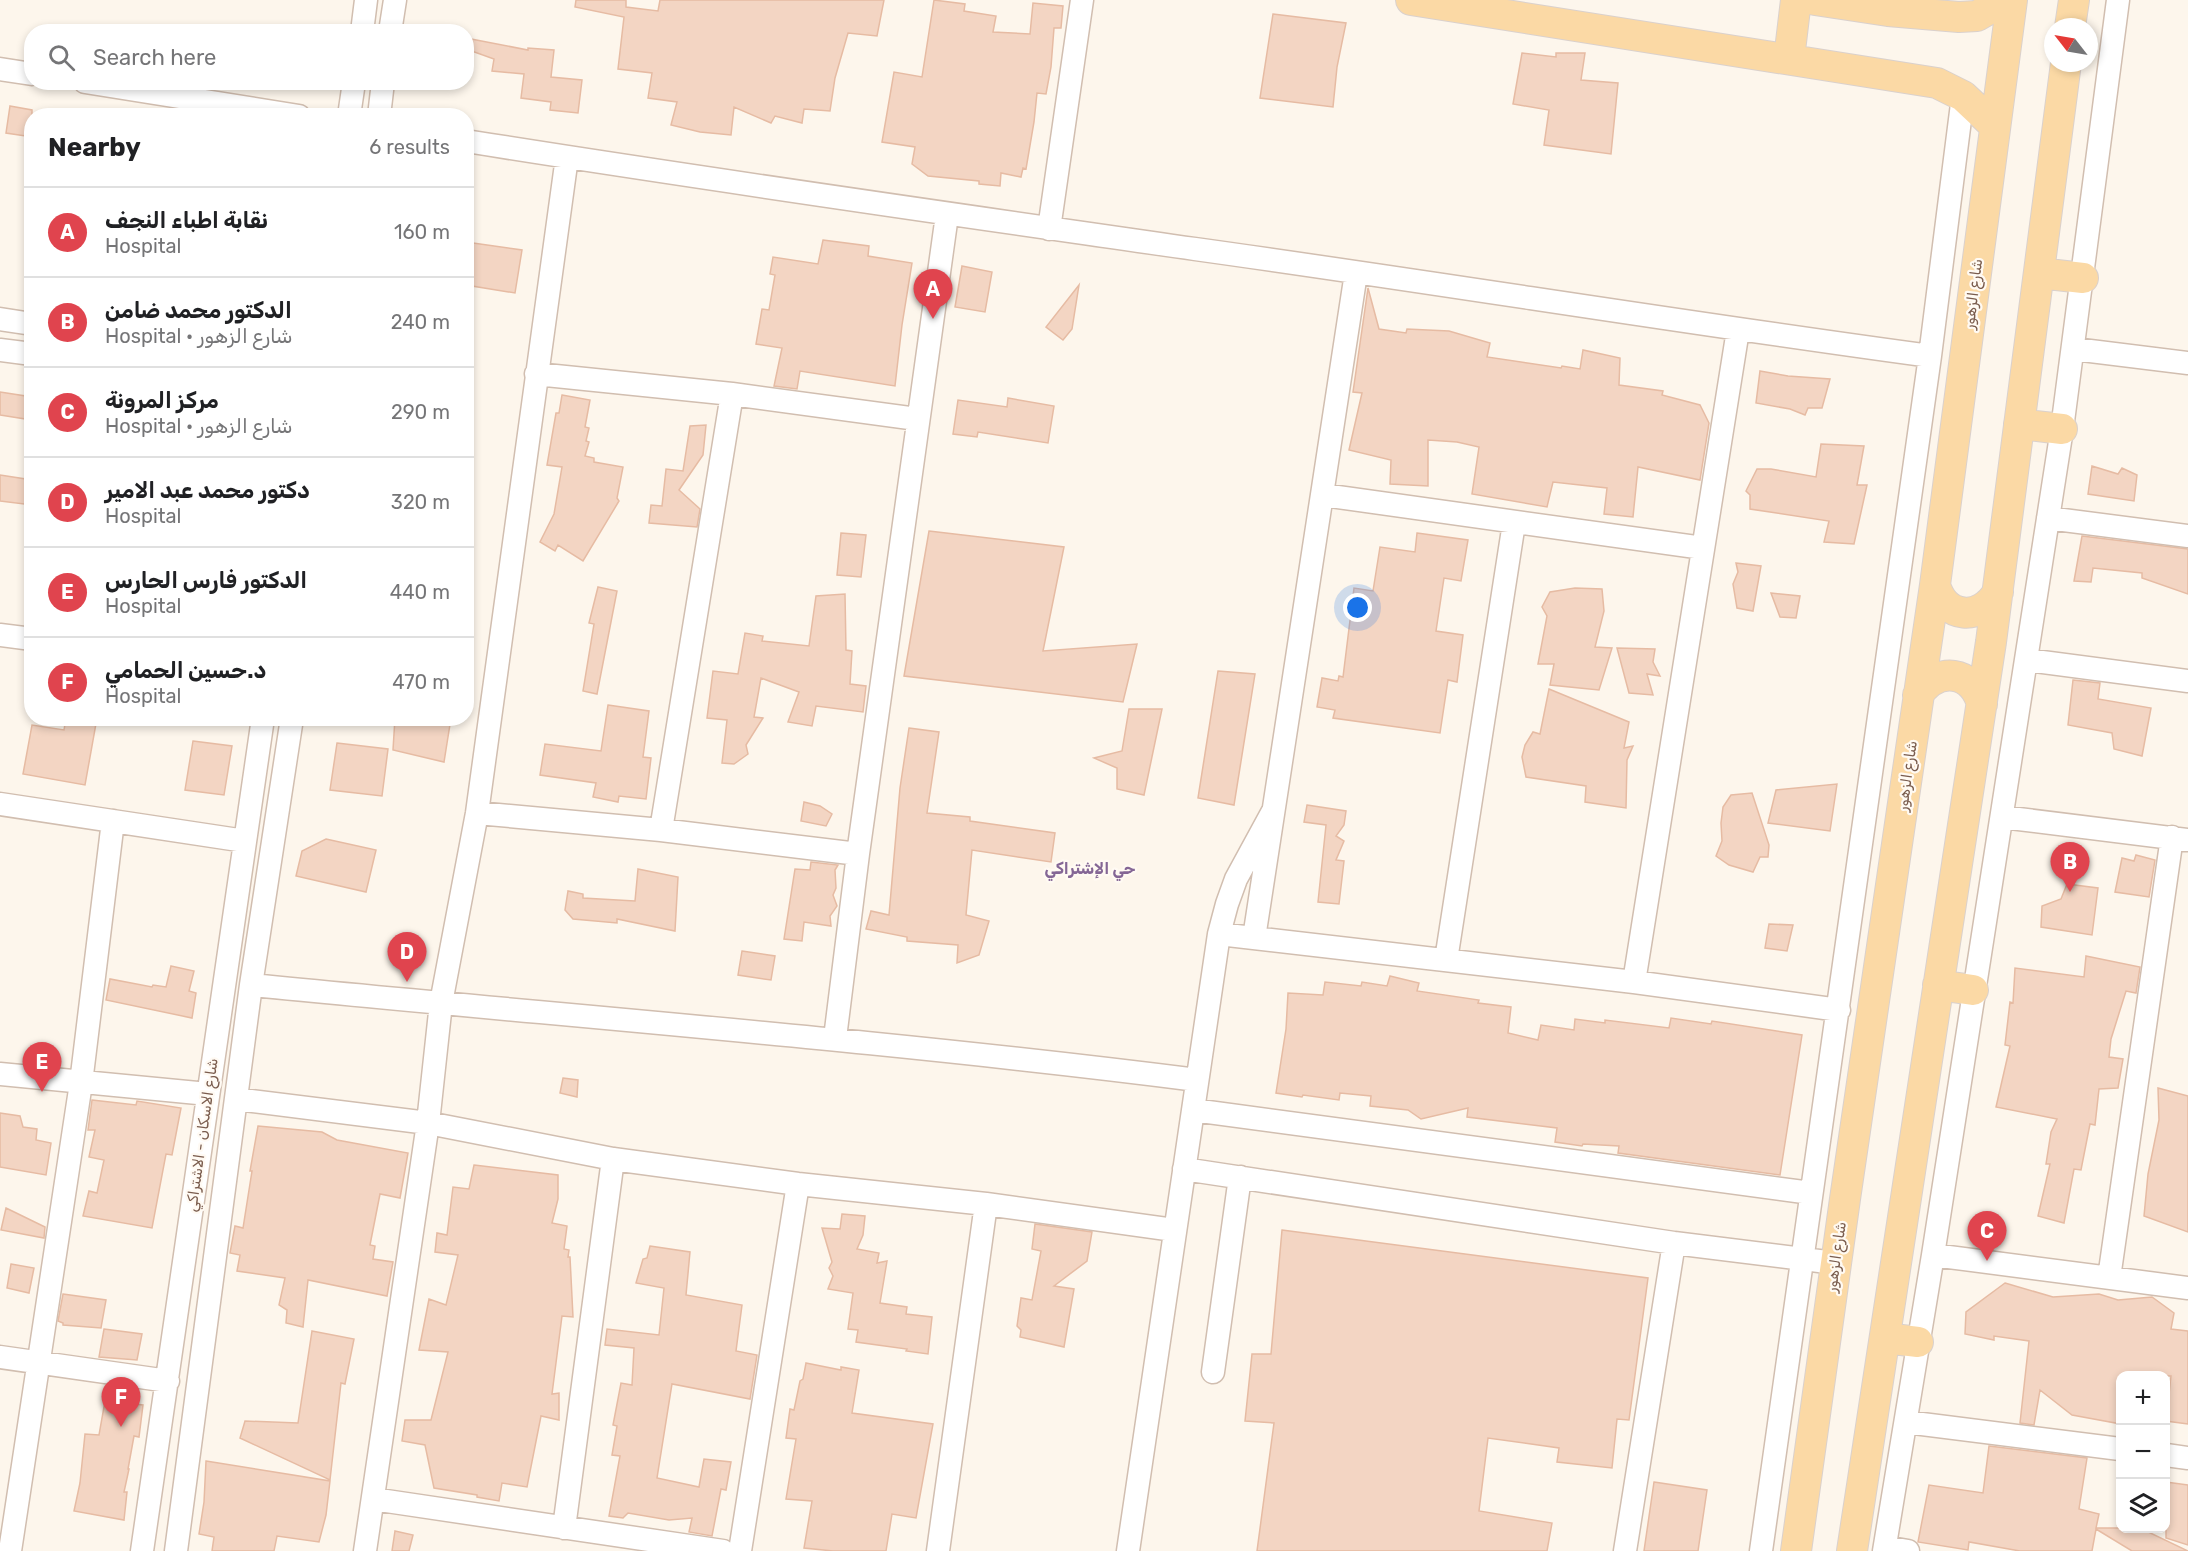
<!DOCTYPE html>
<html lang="en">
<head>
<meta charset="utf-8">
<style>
  :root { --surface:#fff; --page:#f6f6f6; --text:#202124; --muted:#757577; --line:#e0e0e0; --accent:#1a73e8 }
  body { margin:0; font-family:Rubik,Vazirmatn,sans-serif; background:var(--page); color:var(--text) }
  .controls { position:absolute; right:18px; bottom:18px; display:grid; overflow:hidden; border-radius:12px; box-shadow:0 3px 9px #0003 }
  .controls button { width:54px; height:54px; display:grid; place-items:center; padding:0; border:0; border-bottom:2px solid var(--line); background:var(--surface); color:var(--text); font:30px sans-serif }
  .compass { position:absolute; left:2044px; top:18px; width:54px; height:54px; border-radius:50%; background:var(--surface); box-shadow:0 3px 9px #0003; rotate:301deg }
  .you { position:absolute; left:1358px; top:608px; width:21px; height:21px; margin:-15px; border:4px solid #fff; border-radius:50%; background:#1a73e8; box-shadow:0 0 0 9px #1a73e833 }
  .badge { display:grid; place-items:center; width:39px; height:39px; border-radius:50%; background:var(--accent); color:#fff; font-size:20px; font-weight:700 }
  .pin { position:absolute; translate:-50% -50px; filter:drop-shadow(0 2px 3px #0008) }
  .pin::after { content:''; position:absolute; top:32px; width:21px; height:18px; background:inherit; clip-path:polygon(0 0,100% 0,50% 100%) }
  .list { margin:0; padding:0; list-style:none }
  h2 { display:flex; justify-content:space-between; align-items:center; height:78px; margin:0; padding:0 24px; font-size:26px }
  h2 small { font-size:20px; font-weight:400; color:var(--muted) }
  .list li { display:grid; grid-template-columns:39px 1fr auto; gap:18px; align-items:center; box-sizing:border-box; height:90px; padding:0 24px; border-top:2px solid var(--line) }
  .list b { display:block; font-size:22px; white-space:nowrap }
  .list p { margin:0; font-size:20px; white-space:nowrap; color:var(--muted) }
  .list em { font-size:20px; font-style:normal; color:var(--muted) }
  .icon { flex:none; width:33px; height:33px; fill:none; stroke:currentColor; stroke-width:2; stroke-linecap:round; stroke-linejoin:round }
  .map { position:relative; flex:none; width:2188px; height:1551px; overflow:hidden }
  .search { position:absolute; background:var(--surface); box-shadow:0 3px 9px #0003; left:24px; top:24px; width:450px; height:66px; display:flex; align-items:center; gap:15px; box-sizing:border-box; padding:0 21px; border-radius:24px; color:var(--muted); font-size:22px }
  .panel { position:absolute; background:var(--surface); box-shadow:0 3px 9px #0003; left:24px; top:108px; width:450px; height:618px; border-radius:24px }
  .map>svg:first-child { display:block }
</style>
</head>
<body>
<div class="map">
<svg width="2188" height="1551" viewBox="0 0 2188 1551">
  <rect width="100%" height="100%" fill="#fdf6ec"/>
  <path fill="#f3d5c3" stroke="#e6bba3" stroke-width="1.5" d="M 576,0 L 626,0 L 626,7 L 658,11 L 660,0 L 884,0 L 877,36 L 848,33 L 835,78 L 830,111 L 804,109 L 802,123 L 775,116 L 771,123 L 734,107 L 731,135 L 700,132 L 671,125 L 677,102 L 648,98 L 652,73 L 618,69 L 624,17 L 575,7 Z
    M 934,0 L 965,4 L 964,11 L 996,16 L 993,32 L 1030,34 L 1033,3 L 1063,6 L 1061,28 L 1054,28 L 1051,67 L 1046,94 L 1037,93 L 1034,122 L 1026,169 L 1023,168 L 1021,177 L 1001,173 L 1000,186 L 979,184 L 979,181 L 928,176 L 912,164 L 915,147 L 882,142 L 894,72 L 922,77 Z
    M 1273,14 L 1346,23 L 1337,67 L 1333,107 L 1260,98 Z
    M 466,38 L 528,50 L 528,48 L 554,50 L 551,77 L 582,80 L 578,113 L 550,110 L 551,102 L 521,98 L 524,74 L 492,71 L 494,59 L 466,49 Z
    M 1522,53 L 1556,57 L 1556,53 L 1585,53 L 1581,80 L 1618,83 L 1611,154 L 1544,145 L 1549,110 L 1513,104 Z
    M 10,106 L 32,110 L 32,137 L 6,133 Z
    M 823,240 L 869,246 L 868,256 L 912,263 L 902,325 L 895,386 L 800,371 L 797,389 L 774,386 L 782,348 L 756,344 L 762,309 L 769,310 L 775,275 L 770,274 L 773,257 L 818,264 Z
    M 466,242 L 522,250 L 515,293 L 466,285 Z
    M 962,266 L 992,272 L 985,312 L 955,307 Z
    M 1079,285 L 1072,329 L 1063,340 L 1046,327 Z
    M 1368,288 L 1379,329 L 1406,333 L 1407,329 L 1449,331 L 1490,343 L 1487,357 L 1561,368 L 1562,366 L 1580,369 L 1583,350 L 1620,358 L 1619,385 L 1663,391 L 1662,395 L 1700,405 L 1709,423 L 1700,480 L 1638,467 L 1633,517 L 1604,514 L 1607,488 L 1553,482 L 1547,507 L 1472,494 L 1479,447 L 1457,442 L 1428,440 L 1428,486 L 1390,484 L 1391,460 L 1349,450 L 1362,393 L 1353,392 Z
    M 1760,371 L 1788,376 L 1830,379 L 1822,408 L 1808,408 L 1805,415 L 1790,409 L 1756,403 Z
    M 0,392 L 32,397 L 32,420 L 0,415 Z
    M 562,395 L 590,400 L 585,427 L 589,428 L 586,441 L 589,442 L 585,456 L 594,458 L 594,462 L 623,467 L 617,498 L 619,501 L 583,561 L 558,545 L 555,551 L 540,542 L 554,514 L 562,467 L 547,465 L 556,413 L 559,413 Z
    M 1008,398 L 1054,406 L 1048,443 L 978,432 L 977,437 L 953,434 L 958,400 L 1007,407 Z
    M 706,425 L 703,455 L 679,490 L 700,509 L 697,527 L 649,523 L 651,505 L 662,506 L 666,469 L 683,471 L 690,426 Z
    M 1821,444 L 1864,446 L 1857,485 L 1867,485 L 1854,544 L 1824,542 L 1829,521 L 1750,509 L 1750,495 L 1746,491 L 1757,469 L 1771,469 L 1816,477 Z
    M 2092,466 L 2118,474 L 2122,468 L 2137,475 L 2134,501 L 2088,494 Z
    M 0,475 L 32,480 L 32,505 L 0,501 Z
    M 929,531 L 1064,547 L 1043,651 L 1137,644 L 1123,702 L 904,676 Z
    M 841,533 L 866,535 L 861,577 L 837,575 Z
    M 1417,533 L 1468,540 L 1461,581 L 1444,578 L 1436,631 L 1463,635 L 1457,682 L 1448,680 L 1440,733 L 1333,718 L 1335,710 L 1317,707 L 1322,678 L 1338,681 L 1339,676 L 1343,677 L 1354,588 L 1373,591 L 1380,547 L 1415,552 Z
    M 2082,536 L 2188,549 L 2188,594 L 2142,578 L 2142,573 L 2093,568 L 2091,582 L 2074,581 Z
    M 1736,563 L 1761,566 L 1753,611 L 1737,608 L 1733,584 L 1738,572 Z
    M 598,587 L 617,591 L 597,694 L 583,691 L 594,624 L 589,623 Z
    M 1575,588 L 1602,589 L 1604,611 L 1595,647 L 1612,648 L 1599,690 L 1550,685 L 1554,664 L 1538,664 L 1547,616 L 1542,607 L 1550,592 Z
    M 1771,593 L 1800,596 L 1796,618 L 1780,617 Z
    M 845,594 L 846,650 L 852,651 L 850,684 L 866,686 L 863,712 L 816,706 L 812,726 L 788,722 L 799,692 L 761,678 L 754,717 L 763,718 L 746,745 L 748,754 L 734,764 L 722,763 L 727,720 L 707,718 L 713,671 L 738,674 L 745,633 L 763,636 L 762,641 L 809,646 L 816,596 Z
    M 1617,648 L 1655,649 L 1653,662 L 1660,676 L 1647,674 L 1653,695 L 1629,693 Z
    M 1218,671 L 1255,674 L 1234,805 L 1198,798 Z
    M 2073,680 L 2100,683 L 2098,699 L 2151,708 L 2142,756 L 2114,749 L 2112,733 L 2068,725 Z
    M 1549,689 L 1629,722 L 1624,748 L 1633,746 L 1627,760 L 1626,808 L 1585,802 L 1586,786 L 1526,777 L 1522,757 L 1525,745 L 1533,732 L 1540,734 Z
    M 608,705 L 649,711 L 643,757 L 651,758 L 646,799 L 619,796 L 618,802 L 593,797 L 596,783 L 540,775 L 545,744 L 601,751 Z
    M 1129,709 L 1162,709 L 1144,795 L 1117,789 L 1117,768 L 1094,758 L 1122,751 Z
    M 66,718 L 97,718 L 85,785 L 23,774 L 32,725 L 64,730 Z
    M 395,718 L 451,718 L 444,762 L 393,750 Z
    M 909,728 L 939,732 L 927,813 L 970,817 L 970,821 L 1055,833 L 1051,862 L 972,850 L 966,915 L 989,921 L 979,955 L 957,963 L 958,945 L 907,941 L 907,937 L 866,929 L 871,911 L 889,915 L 900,788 Z
    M 193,741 L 232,746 L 224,795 L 185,790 Z
    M 337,743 L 388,749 L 382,796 L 330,790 Z
    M 1837,784 L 1830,831 L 1768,823 L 1776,790 Z
    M 1752,793 L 1769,845 L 1768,857 L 1760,857 L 1753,872 L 1729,865 L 1716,856 L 1722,841 L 1721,823 L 1723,807 L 1731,795 Z
    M 804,802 L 820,806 L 832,814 L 826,826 L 801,821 Z
    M 1307,805 L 1346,811 L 1344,825 L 1336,836 L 1344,841 L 1336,860 L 1344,861 L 1339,904 L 1318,902 L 1326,825 L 1304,822 Z
    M 326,839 L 376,850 L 366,892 L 296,876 L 302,851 Z
    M 2136,855 L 2155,860 L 2149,897 L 2115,892 L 2122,858 L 2134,861 Z
    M 811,862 L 838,865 L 835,870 L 836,888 L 833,895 L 837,906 L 830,916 L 831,926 L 804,922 L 802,941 L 784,939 L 795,869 L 810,870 Z
    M 638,869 L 678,877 L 675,931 L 617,919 L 617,923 L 573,919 L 565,910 L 568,891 L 583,894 L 583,898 L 635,901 Z
    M 2067,884 L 2098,888 L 2092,935 L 2041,927 L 2042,906 L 2061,899 Z
    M 1769,924 L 1793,925 L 1787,951 L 1765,948 Z
    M 742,951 L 775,956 L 771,980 L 738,975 Z
    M 2086,956 L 2140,967 L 2136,993 L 2126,991 L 2111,1039 L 2109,1057 L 2123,1059 L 2118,1088 L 2099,1089 L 2095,1125 L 2090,1124 L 2081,1170 L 2074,1169 L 2064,1223 L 2038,1216 L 2050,1164 L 2046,1164 L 2051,1132 L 2057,1119 L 1996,1107 L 2010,1046 L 2005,1045 L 2010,1002 L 2013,1003 L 2015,968 L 2084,977 Z
    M 171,966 L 194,971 L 189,991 L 196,993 L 192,1018 L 106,1000 L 110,979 L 152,987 L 153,985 L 166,987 Z
    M 1390,976 L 1419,983 L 1417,991 L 1479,1000 L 1478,1003 L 1511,1007 L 1508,1033 L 1538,1040 L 1541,1025 L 1574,1030 L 1575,1019 L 1605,1023 L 1605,1020 L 1669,1028 L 1671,1018 L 1711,1024 L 1712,1021 L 1802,1035 L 1780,1175 L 1618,1153 L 1619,1146 L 1583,1144 L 1582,1146 L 1555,1142 L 1557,1128 L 1467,1117 L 1468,1108 L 1421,1119 L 1408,1110 L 1370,1106 L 1371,1096 L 1340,1093 L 1339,1100 L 1303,1095 L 1302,1097 L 1276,1093 L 1286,1029 L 1288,993 L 1323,995 L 1325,982 L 1361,986 L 1362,982 L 1387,986 Z
    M 563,1078 L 578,1080 L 577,1097 L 560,1093 Z
    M 2158,1088 L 2188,1096 L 2188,1232 L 2144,1216 L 2148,1174 L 2159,1120 Z
    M 92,1100 L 136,1105 L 137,1101 L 181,1108 L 172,1155 L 166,1154 L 152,1228 L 83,1216 L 89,1191 L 97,1193 L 104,1160 L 89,1157 L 95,1130 L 88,1130 Z
    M 0,1113 L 20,1116 L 23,1127 L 37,1129 L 36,1140 L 51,1143 L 46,1175 L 0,1167 Z
    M 258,1126 L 322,1132 L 337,1140 L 408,1153 L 400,1198 L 380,1194 L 370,1245 L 375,1246 L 373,1259 L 393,1262 L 387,1296 L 308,1280 L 303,1327 L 286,1323 L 287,1310 L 279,1305 L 285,1278 L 237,1271 L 240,1255 L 230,1253 L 235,1226 L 243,1228 L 252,1171 L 250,1171 Z
    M 474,1165 L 558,1175 L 558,1199 L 552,1223 L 567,1226 L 564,1249 L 569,1250 L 568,1257 L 570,1257 L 573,1317 L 562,1316 L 552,1394 L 559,1393 L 559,1420 L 541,1416 L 527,1487 L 502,1483 L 499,1501 L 477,1497 L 477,1495 L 434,1488 L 425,1445 L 402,1441 L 405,1420 L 431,1420 L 448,1352 L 419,1350 L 429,1299 L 446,1305 L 458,1255 L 435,1252 L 437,1233 L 447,1235 L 453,1187 L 469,1189 Z
    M 6,1208 L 45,1227 L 44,1238 L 1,1230 Z
    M 842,1214 L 865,1216 L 863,1235 L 857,1249 L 879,1253 L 877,1263 L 887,1261 L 880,1303 L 907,1307 L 906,1314 L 932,1317 L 928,1354 L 906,1351 L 907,1349 L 856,1342 L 858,1330 L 848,1329 L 853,1293 L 828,1289 L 833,1276 L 829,1268 L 832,1262 L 822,1228 L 840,1229 Z
    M 1035,1224 L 1092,1232 L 1087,1261 L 1054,1286 L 1074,1289 L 1064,1347 L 1020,1337 L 1021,1330 L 1017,1326 L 1021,1298 L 1032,1300 L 1041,1251 L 1032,1249 Z
    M 1282,1230 L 1648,1278 L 1629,1420 L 1617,1419 L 1612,1468 L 1557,1462 L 1559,1448 L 1488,1438 L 1479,1511 L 1552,1523 L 1547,1551 L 1257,1551 L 1274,1423 L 1245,1421 L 1252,1354 L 1271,1354 Z
    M 650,1246 L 690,1252 L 686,1295 L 742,1305 L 736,1351 L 757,1355 L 750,1399 L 672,1384 L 657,1478 L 699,1487 L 704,1459 L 731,1462 L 726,1490 L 721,1489 L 712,1536 L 689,1532 L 692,1518 L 669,1520 L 628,1513 L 623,1518 L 609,1516 L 620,1456 L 612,1455 L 617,1426 L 613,1425 L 621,1383 L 632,1385 L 634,1348 L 605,1345 L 607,1329 L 659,1335 L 664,1288 L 636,1283 L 643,1259 L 647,1258 Z
    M 11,1264 L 34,1268 L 29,1293 L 7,1288 Z
    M 2005,1283 L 2053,1297 L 2099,1294 L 2118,1300 L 2152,1297 L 2174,1313 L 2171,1329 L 2188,1331 L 2188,1424 L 2166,1421 L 2171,1376 L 2121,1376 L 2121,1424 L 2072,1415 L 2040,1390 L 2034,1425 L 2020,1423 L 2029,1341 L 1994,1336 L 1994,1340 L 1965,1334 L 1966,1312 Z
    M 63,1294 L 106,1300 L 101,1328 L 63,1325 L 63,1323 L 58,1321 Z
    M 104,1329 L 142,1334 L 137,1360 L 99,1357 Z
    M 312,1331 L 354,1339 L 345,1384 L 341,1383 L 330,1480 L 240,1438 L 245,1421 L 298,1423 Z
    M 806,1363 L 841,1370 L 841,1367 L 859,1370 L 852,1413 L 933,1424 L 916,1518 L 892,1514 L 886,1551 L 833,1551 L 804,1548 L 812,1501 L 786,1499 L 796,1439 L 786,1438 L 790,1409 L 794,1410 L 800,1381 L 803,1379 Z
    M 105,1401 L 143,1405 L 139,1437 L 134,1436 L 128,1469 L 129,1469 L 124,1492 L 127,1492 L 124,1520 L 74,1511 L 80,1483 L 85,1434 L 99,1435 Z
    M 1989,1446 L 2087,1458 L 2079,1509 L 2099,1514 L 2096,1528 L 2140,1528 L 2188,1551 L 2132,1551 L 2096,1529 L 2092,1551 L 2020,1551 L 1969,1542 L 1968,1550 L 1918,1542 L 1929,1485 L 1983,1493 Z
    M 206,1461 L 330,1481 L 326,1515 L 319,1542 L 277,1536 L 274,1551 L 212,1551 L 214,1537 L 199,1534 L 204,1502 Z
    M 1654,1482 L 1707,1490 L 1698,1551 L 1644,1551 Z
    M 2166,1482 L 2188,1485 L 2188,1545 L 2166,1538 Z
    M 395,1531 L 413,1535 L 409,1551 L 392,1551 Z"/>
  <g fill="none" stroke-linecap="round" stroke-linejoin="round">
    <defs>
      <path id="minor" d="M 362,32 L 366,0
        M 390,32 L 395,0
        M 0,69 L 32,74
        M 85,82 L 299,116
        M 349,116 L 354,82
        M 379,116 L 383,82
        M 466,141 C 709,180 952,214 1195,249 C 1440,283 1684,323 1930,356
        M 1049,229 L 1082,0
        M 0,319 L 32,324
        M 2074,349 L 2188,363
        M 0,350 L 32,354
        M 536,374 L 732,394 L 917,419
        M 1323,495 L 1703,548
        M 2048,518 L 2188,536
        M 0,635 L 32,639
        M 2027,660 L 2188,681
        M 0,804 L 245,841
        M 477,813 L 661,830 L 858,854
        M 2002,817 L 2188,840
        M 661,830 L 732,394
        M 1219,934 L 1634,982 L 1839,1010
        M 1254,938 L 1356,273
        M 1446,960 L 1514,523
        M 1634,982 L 1738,330
        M 251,985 C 566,1016 882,1040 1197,1080
        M 835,1038 L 858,854 L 947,215
        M 0,1074 L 208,1094
        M 236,1099 L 428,1123 L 613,1159 L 798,1184 L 986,1204 L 1174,1230
        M 1193,1110 L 1811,1193
        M 1184,1169 L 1674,1243 L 1835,1263
        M 1933,1255 L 2188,1288
        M 2109,1278 L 2172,837
        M 0,1357 L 168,1381
        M 1213,1372 L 1240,1177
        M 1906,1422 L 2120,1449
        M 2166,1455 L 2188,1458
        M 373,1499 L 723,1551
        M 564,1528 L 613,1159
        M 1885,1547 L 1908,1551
        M 10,1551 L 81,1083 L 113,821
        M 142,1551 L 263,718
        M 176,1551 L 251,985 L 292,718
        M 365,1551 L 428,1123 L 441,1003 L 477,813 L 567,157
        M 740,1551 L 798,1184
        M 938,1551 L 986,1204
        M 1128,1551 L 1219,934 L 1227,904 L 1236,879 L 1273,811
        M 1625,1551 L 1674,1243
        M 1761,1551 L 1930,356 L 1963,96
        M 1884,1551 L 1933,1255 L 2062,429 L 2118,0"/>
      <path id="major" d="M 1411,0 L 1937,83 L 1963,96 L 1995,126
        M 1815,0 L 1888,11 L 1959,17 L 1977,16 L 1996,5 L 2000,0
        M 2070,27 L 2074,0
        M 1789,59 L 1796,0
        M 2039,273 L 2083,278
        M 2019,424 L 2062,429
        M 1935,585 C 1945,619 1980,622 1998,592
        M 1918,695 C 1938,666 1972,670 1982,704
        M 1938,985 L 1973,990
        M 1885,1338 L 1918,1342
        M 1796,1551 L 1845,1199 L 1935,585 L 2012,0
        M 1852,1551 L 1991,642 L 2066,63"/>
    </defs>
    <use href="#minor" stroke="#d1beb0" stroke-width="25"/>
    <use href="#major" stroke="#dad1cd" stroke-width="32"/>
    <use href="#minor" stroke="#fff" stroke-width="22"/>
    <use href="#major" stroke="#fbd9a5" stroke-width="30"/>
  </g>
  <g text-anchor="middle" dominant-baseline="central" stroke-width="4.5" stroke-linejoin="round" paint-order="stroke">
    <g font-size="15" fill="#7a5c4d" stroke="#fffaf3">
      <text transform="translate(1973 294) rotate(-83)">شارع الزهور</text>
      <text transform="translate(1907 776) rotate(-82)">شارع الزهور</text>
      <text transform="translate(202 1135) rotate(-82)">شارع الاسكان - الاشتراكي</text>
      <text transform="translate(1836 1257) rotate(-82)">شارع الزهور</text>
    </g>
    <g font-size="16" font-weight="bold" fill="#846695" stroke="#fffaf3">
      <text x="1090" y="868">حي الإشتراكي</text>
    </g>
  </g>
</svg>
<div class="controls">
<button>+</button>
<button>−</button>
<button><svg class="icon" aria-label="layers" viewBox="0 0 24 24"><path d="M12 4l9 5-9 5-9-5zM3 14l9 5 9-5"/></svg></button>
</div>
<svg class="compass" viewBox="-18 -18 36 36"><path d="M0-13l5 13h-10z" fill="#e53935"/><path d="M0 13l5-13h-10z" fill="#757577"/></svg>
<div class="you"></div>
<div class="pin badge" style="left:933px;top:319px;background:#e0444e">A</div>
<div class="pin badge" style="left:2070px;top:892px;background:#e0444e">B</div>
<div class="pin badge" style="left:1987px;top:1261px;background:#e0444e">C</div>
<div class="pin badge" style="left:407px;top:982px;background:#e0444e">D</div>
<div class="pin badge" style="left:42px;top:1092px;background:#e0444e">E</div>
<div class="pin badge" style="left:121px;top:1427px;background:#e0444e">F</div>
<div class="search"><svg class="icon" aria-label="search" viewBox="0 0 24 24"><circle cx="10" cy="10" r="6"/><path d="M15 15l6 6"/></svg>Search here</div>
<section class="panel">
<h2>Nearby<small>6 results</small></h2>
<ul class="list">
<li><span class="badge" style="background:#e0444e">A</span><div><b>نقابة اطباء النجف</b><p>Hospital</p></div><em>160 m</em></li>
<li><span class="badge" style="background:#e0444e">B</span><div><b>الدكتور محمد ضامن</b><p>Hospital · شارع الزهور</p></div><em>240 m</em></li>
<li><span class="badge" style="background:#e0444e">C</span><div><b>مركز المرونة</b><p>Hospital · شارع الزهور</p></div><em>290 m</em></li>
<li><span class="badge" style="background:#e0444e">D</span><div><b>دكتور محمد عبد الامير</b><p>Hospital</p></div><em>320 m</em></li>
<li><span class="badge" style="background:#e0444e">E</span><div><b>الدكتور فارس الحارس</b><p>Hospital</p></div><em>440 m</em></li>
<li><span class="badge" style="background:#e0444e">F</span><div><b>د.حسين الحمامي</b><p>Hospital</p></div><em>470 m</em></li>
</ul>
</section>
</div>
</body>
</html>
